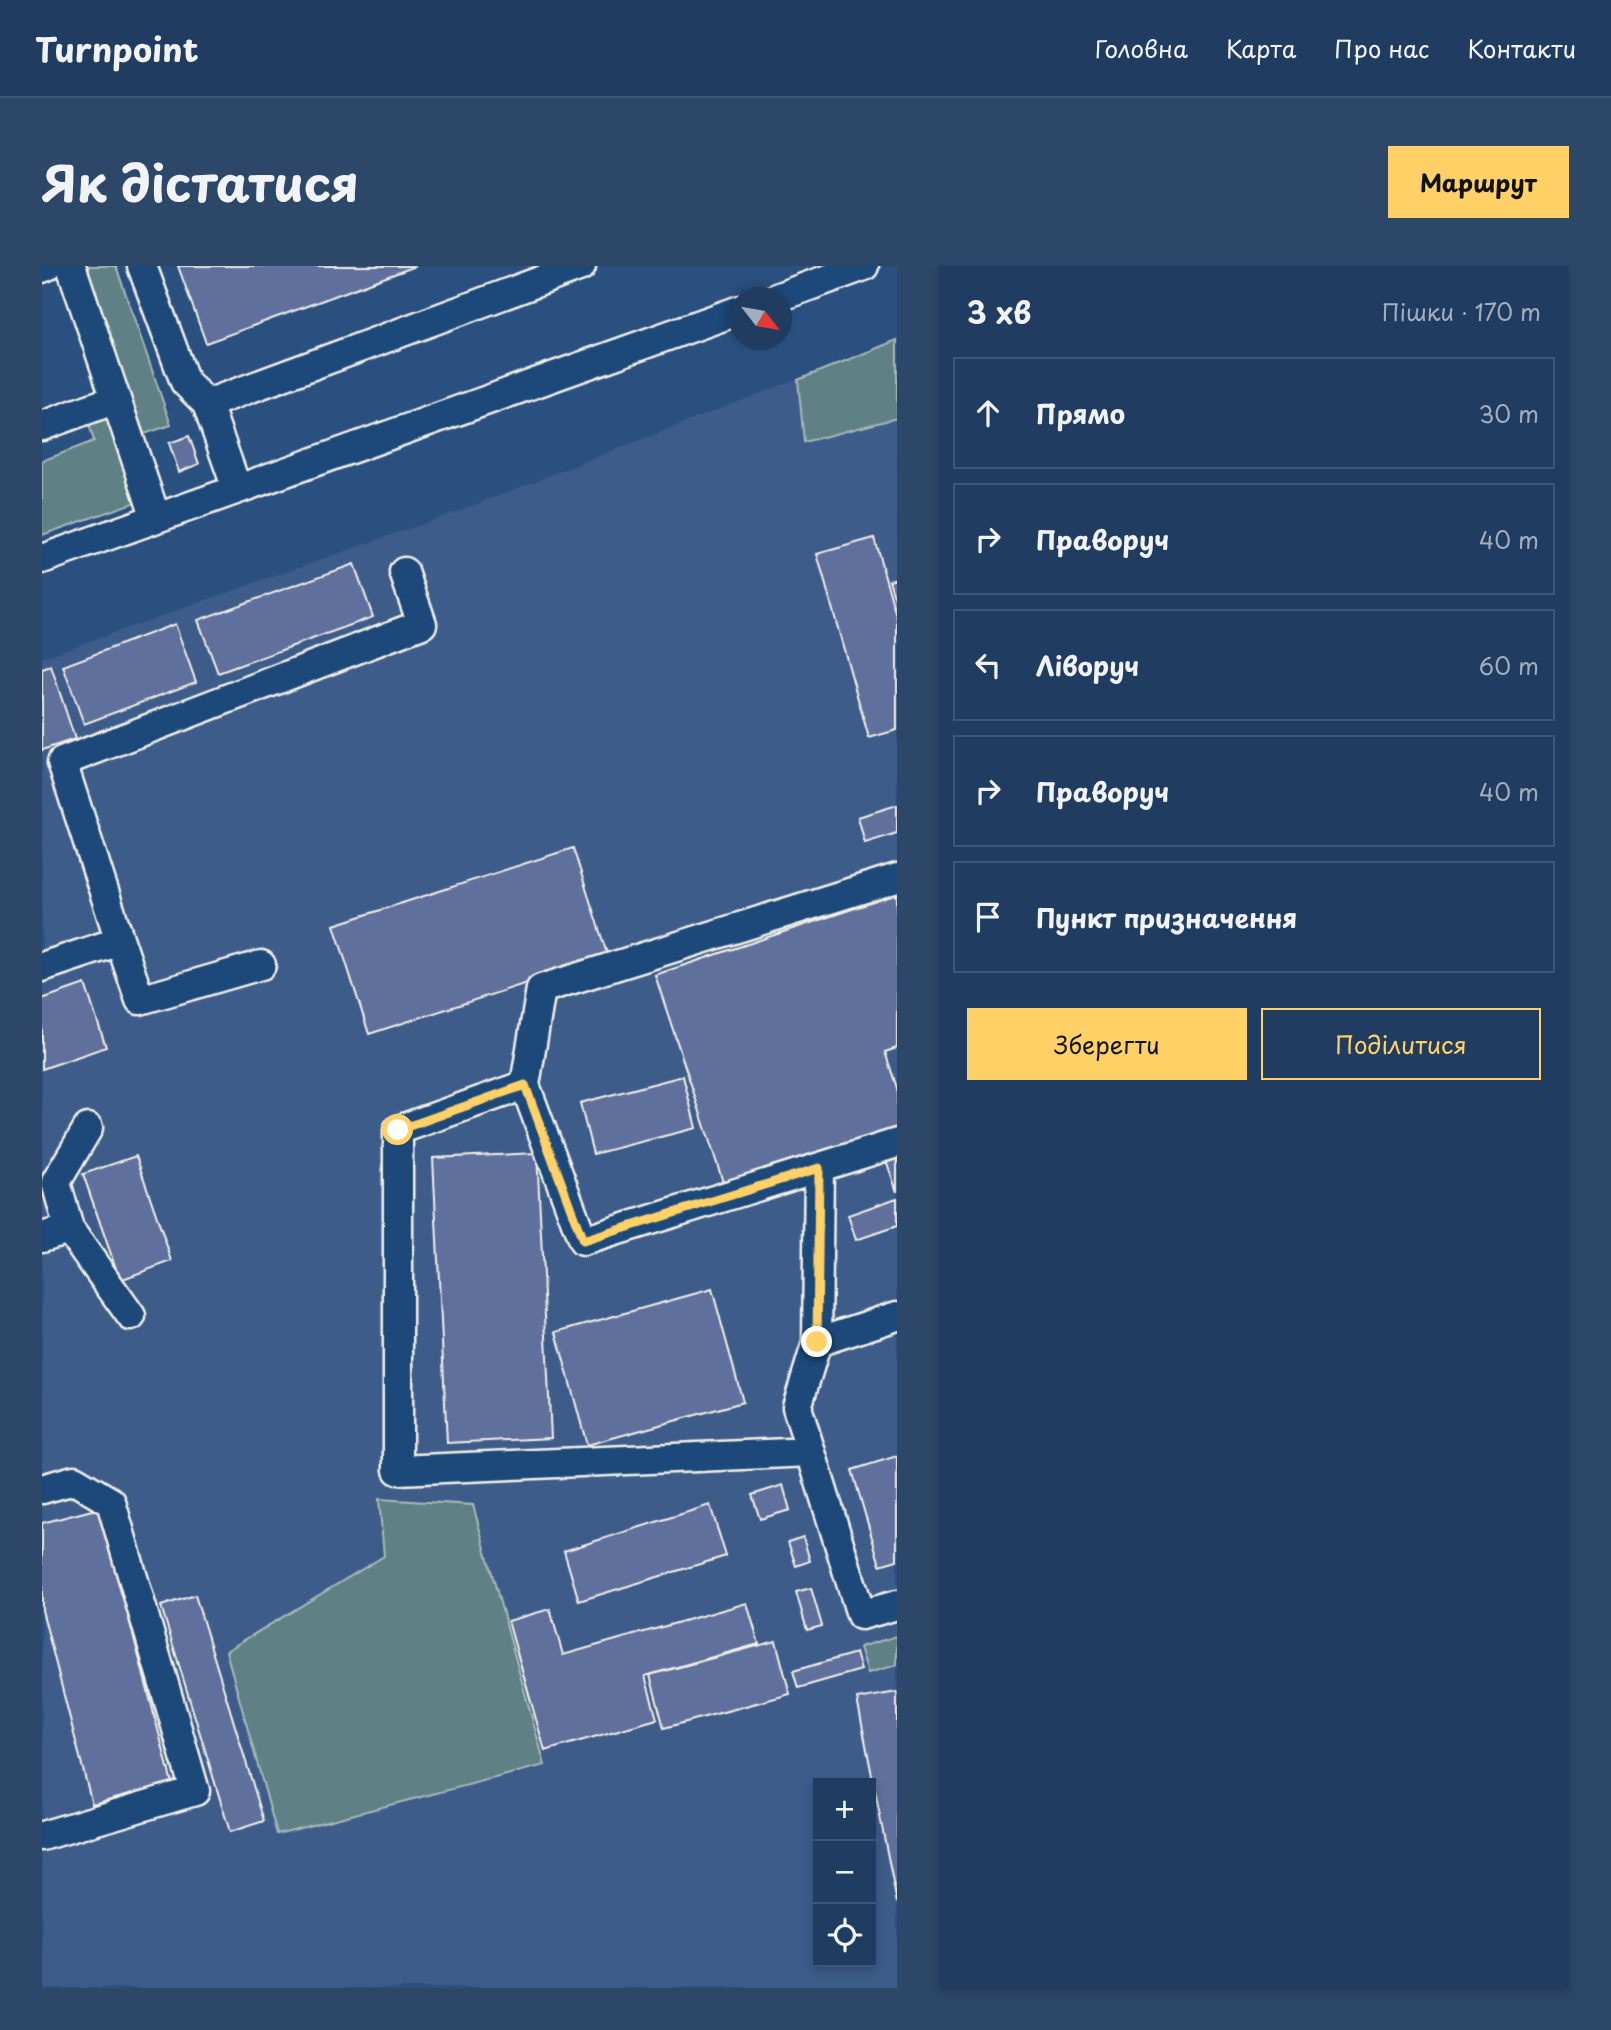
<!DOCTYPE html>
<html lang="uk">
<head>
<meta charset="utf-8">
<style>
  :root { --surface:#203c60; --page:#2d4769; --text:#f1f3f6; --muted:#a2adbd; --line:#3d5675; --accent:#ffd166 }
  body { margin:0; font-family:"Playpen Sans",sans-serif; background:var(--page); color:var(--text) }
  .controls { position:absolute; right:21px; bottom:21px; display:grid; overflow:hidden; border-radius:0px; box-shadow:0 4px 10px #0003 }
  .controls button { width:63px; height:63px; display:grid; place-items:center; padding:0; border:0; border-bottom:2px solid var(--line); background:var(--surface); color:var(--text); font:35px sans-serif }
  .compass { position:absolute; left:687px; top:21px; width:63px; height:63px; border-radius:50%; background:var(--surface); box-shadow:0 4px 10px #0003; rotate:121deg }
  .stop { position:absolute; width:21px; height:21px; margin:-16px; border:5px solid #ffd166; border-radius:50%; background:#fff }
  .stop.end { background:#ffd166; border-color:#fff; box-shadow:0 2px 7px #0008 }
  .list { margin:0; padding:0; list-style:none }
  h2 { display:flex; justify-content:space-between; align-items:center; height:91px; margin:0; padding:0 28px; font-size:30px }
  h2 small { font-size:23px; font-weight:400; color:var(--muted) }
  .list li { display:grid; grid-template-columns:46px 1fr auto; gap:21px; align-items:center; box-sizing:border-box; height:112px; margin:0 14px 14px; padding:0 14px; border:2px solid var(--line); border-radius:0px }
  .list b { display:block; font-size:26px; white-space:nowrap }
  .list em { font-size:23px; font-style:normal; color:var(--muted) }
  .actions { display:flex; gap:14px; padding:21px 28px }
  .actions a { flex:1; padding:16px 0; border:2px solid var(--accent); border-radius:0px; text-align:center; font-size:24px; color:var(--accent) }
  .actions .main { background:var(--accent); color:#111 }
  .icon { flex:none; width:38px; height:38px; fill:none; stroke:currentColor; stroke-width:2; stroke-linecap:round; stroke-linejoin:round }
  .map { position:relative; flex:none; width:855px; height:1722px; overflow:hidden; border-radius:0px }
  header { display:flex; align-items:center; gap:42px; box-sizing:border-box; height:98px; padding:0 35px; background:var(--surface); border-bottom:2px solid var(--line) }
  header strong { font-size:33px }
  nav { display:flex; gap:38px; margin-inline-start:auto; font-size:24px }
  .intro { display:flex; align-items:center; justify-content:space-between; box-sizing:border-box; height:168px; padding:0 42px }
  h1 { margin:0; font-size:49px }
  .button { padding:18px 32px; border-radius:0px; background:var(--accent); color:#111; font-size:24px; font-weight:700 }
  main { display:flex; gap:42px; padding:0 42px }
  aside { flex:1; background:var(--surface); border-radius:0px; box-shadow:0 4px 10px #0003 }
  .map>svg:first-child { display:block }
</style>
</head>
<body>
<header>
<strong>Turnpoint</strong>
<nav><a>Головна</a><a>Карта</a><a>Про нас</a><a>Контакти</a></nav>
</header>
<div class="intro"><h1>Як дістатися</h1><a class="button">Маршрут</a></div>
<main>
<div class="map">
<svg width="855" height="1722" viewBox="0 0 855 1722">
  <rect width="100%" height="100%" fill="#2a5080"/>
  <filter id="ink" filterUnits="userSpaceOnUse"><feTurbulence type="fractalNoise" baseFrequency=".0143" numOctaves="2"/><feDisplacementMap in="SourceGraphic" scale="14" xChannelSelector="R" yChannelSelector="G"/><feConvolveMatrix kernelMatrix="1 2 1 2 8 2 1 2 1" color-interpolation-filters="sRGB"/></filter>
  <g filter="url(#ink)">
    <path fill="#3e5c8a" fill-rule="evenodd" d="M 855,74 L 855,1722 L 0,1722 L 0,392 L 411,247 ZM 776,1517 L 829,1517 L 829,1696 L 776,1696 Z"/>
    <path fill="#5e8186" stroke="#a9b9b7" stroke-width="2" d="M 44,0 L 74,0 L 129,159 L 102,168 Z
      M 855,74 L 855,152 L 762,176 L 756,114 Z
      M 64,147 L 94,236 L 0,269 L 0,195 L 52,175 L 46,155 Z
      M 337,1233 L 431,1239 L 503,1499 L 235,1568 L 184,1385 L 342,1290 Z
      M 855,1370 L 855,1399 L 826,1407 L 818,1381 Z"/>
    <path fill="#5e6f9c" stroke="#f4f1e8" stroke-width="2" d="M 136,0 L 374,0 L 164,77 Z
      M 147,170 L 157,198 L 137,206 L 127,177 Z
      M 832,272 L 855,353 L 855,464 L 827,472 L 775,288 Z
      M 312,298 L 331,351 L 176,407 L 156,354 Z
      M 855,312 L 855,340 L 847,314 Z
      M 133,358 L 154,416 L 42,458 L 21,400 Z
      M 9,400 L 33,473 L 0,484 L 0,403 Z
      M 855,539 L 855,567 L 823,577 L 816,551 Z
      M 531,582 L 566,691 L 327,768 L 292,659 Z
      M 855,628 L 855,782 L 843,786 L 855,822 L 855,861 L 682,919 L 613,709 Z
      M 43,718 L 64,781 L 0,803 L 0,733 Z
      M 641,810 L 654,862 L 551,888 L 538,837 Z
      M 495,887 L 509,1172 L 405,1177 L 391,892 Z
      M 94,890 L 130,995 L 78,1014 L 41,908 Z
      M 855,891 L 855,926 L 844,894 Z
      M 855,932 L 855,960 L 814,974 L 806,949 Z
      M 670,1023 L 701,1136 L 545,1179 L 514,1066 Z
      M 855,1190 L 855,1294 L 838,1299 L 810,1204 Z
      M 741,1219 L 748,1244 L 718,1253 L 710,1229 Z
      M 668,1239 L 684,1290 L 537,1335 L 522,1285 Z
      M 58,1242 L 130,1517 L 50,1538 L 0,1344 L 0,1257 Z
      M 761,1271 L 768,1295 L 754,1300 L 746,1276 Z
      M 769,1322 L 780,1360 L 765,1364 L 754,1326 Z
      M 153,1329 L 222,1555 L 188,1566 L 119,1340 Z
      M 705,1337 L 717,1378 L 603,1410 L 615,1453 L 503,1485 L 466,1355 L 508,1343 L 521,1389 Z
      M 734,1375 L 748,1428 L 622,1462 L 608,1409 Z
      M 814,1387 L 819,1404 L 756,1422 L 751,1405 Z
      M 855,1426 L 855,1637 L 815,1433 Z"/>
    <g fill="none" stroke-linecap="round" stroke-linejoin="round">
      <defs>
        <path id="minor" d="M 29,0 L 114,252
          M 100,0 L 143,116 L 165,138
          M 0,2 L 5,0
          M 734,32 L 822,0
          M 0,160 L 74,133
          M 195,223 L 165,138 L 539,0
          M 0,293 L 698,44
          M 855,612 L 499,723 L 483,819 L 541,975 L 855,877
          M 78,675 L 98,734 L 219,699
          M 0,701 L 78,675 L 20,496 L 380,358 L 362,306
          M 483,819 L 356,864 L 356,1204 L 769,1186
          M 777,902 L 775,1076 L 755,1141 L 819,1349 L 855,1339
          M 27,963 L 89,1050
          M 0,971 L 27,963 L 14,916 L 46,862
          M 775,1076 L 855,1050
          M 0,1223 L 32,1214 L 69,1236 L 153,1525 L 0,1570"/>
      </defs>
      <use href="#minor" stroke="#f4f1e8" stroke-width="33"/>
      <use href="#minor" stroke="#1f4a7a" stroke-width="28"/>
    </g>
  </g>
  <g fill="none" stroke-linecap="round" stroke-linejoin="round" filter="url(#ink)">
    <path stroke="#ffd166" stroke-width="9" d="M 356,864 L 483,819 L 541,975 L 777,902 L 775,1076"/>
  </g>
</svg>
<div class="controls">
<button>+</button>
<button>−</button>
<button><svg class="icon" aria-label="locate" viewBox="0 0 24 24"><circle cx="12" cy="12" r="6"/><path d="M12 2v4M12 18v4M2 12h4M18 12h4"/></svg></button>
</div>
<svg class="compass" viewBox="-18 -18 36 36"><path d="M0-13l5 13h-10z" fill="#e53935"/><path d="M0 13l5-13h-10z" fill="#a2adbd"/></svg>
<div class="stop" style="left:356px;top:864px"></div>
<div class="stop end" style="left:775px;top:1076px"></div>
</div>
<aside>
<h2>3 хв<small>Пішки · 170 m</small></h2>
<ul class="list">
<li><svg class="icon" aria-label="ahead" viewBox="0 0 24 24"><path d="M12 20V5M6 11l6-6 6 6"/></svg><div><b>Прямо</b></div><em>30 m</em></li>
<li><svg class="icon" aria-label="right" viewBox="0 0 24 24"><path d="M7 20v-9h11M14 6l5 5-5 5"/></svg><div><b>Праворуч</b></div><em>40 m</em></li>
<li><svg class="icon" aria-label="left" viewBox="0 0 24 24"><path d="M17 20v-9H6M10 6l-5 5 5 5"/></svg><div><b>Ліворуч</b></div><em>60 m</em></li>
<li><svg class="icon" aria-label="right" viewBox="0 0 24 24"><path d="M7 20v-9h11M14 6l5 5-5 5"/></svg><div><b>Праворуч</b></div><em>40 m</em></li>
<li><svg class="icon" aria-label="arrive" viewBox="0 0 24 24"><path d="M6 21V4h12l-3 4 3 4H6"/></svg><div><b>Пункт призначення</b></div></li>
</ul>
<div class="actions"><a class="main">Зберегти</a><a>Поділитися</a></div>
</aside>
</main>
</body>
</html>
